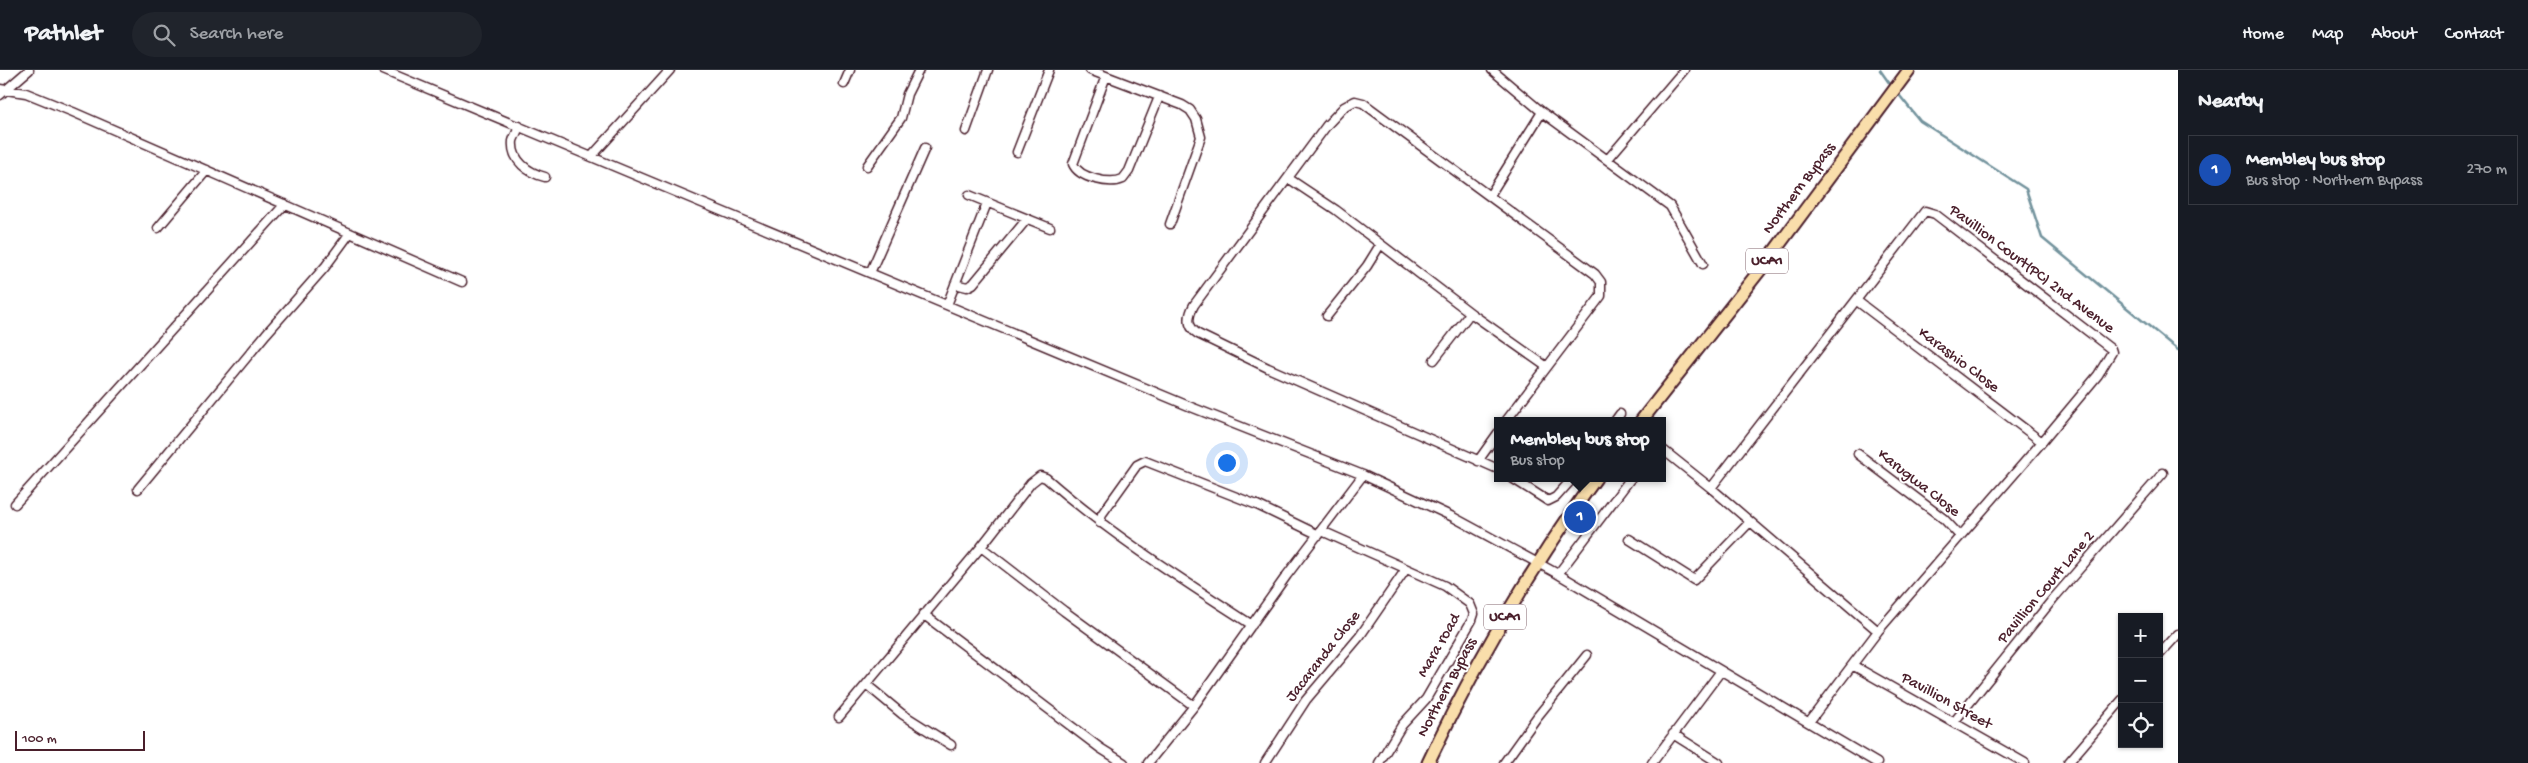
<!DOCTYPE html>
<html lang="en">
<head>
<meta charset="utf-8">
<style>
  :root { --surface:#171b24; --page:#20242c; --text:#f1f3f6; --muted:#9ea1a6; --line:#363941; --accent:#d93025 }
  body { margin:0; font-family:"Gochi Hand",sans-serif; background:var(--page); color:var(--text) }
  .controls { position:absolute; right:15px; bottom:15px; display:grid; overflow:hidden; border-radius:0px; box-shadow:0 1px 4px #0004 }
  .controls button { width:45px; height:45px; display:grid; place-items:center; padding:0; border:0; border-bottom:1px solid var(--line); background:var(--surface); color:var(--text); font:25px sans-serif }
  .scale { position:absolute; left:15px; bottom:12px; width:130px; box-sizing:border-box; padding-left:5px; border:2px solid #4a1f2b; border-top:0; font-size:14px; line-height:18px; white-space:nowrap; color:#4a1f2b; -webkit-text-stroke:4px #fff; paint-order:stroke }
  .you { position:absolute; left:1226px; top:392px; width:18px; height:18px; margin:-12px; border:4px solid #fff; border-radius:50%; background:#1a73e8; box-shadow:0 0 0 8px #1a73e833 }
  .badge { display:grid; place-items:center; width:32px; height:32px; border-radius:50%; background:var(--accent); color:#fff; font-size:16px; font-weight:700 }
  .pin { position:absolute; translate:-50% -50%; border:2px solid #fff; box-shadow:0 1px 5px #0006 }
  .popup { position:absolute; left:1494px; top:347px; width:172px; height:65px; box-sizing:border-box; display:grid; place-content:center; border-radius:0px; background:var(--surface); filter:drop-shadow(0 1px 4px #0005); font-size:16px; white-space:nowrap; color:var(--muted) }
  .popup b { font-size:19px; color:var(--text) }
  .popup::after { content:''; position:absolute; left:50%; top:100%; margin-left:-10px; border:10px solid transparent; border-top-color:var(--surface) }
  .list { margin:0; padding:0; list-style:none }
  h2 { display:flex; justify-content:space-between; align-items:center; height:65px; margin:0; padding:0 20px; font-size:21px }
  h2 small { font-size:16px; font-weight:400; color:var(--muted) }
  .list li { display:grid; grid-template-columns:32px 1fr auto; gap:15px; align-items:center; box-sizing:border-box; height:70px; margin:0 10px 10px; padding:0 10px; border:1px solid var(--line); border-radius:0px }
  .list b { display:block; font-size:19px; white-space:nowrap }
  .list p { margin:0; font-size:16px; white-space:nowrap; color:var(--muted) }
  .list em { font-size:16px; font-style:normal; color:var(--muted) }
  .icon { flex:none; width:28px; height:28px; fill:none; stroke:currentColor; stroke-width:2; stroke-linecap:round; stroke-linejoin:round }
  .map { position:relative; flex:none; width:2178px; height:693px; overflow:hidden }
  header { display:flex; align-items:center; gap:30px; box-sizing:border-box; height:70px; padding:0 25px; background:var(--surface); border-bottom:1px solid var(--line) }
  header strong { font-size:24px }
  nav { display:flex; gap:28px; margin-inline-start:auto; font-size:18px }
  .search { width:350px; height:45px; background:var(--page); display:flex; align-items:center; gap:12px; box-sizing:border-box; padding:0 18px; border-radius:28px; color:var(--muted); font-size:19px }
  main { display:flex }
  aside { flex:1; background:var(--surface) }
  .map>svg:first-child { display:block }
</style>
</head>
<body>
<header>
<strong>Pathlet</strong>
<div class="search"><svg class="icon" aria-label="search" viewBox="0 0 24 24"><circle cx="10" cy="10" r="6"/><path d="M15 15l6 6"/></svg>Search here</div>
<nav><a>Home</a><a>Map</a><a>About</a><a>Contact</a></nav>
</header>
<main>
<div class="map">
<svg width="2178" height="693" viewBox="0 0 2178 693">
  <rect width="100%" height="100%" fill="#fff"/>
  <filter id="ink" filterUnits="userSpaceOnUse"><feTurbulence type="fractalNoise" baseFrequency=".02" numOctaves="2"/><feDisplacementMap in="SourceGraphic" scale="10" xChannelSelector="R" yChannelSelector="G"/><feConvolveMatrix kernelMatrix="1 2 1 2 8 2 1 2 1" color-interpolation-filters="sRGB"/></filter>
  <g filter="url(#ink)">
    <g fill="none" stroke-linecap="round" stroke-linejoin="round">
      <path stroke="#73939d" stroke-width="2.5" d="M 1880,0 L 1892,17
        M 1896,21 L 1920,51 L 2026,119 L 2042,168 L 2178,280"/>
      <defs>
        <path id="minor" d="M 383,0 L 1191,337 L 1363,405 L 1453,447 L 1558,504 L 1877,693
          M 1090,0 L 1182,35 L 1190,40 L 1196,49 L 1201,67 L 1170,154
          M 1106,6 L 1073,94 C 1079,108 1110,115 1123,109 L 1129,101 L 1159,27
          M 844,14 L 850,0
          M 0,19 L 26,23 L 73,42 L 462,212
          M 0,25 L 29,0
          M 1542,42 L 1670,136 L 1703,194
          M 519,56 C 518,61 514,67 513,71 C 511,91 529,103 545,107
          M 966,61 L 988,0
          M 1017,82 L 1049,0
          M 592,86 L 670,0
          M 1608,89 L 1684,0
          M 867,96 L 901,48 L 907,24 L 919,0
          M 1288,108 L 1336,140 L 1472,244
          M 969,125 L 1050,158
          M 1490,125 L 1542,42 L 1492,0
          M 158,158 L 207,100
          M 870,203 L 925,78
          M 955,214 L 967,217 L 973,214 L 1027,149
          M 1857,231 L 2042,372
          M 947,235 L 987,133
          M 1327,246 L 1367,196 L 1380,175
          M 1434,290 L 1468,246 L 1472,244 L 1547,297 L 1601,226 L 1601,212 L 1595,204 L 1363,33 L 1355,31 L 1344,37 L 1327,55 L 1194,235 C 1188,246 1186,256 1198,264 L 1268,298 L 1498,399
          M 1506,351 L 1547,297
          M 1615,351 L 1620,344
          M 1662,379 L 1711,418 L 1925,141 L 1935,144 L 2111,279 L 2112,282 L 2098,305 L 2042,372 L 1878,561 L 1809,652
          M 1858,384 L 1944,449 L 1960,466
          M 1478,391 L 1498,363
          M 1512,408 L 1548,431 L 1556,427 L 1573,408
          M 1711,418 L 1878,561
          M 138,419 L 266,264 L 325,197 L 350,163
          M 15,434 L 285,134
          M 1100,453 L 1102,444 L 1137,395 L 1145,391 L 1257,435 L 1319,465
          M 1322,461 L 1445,516 L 1470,534 L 1474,544 L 1472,550 L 1426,629 L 1402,655 L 1379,693
          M 1629,469 L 1694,510 L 1750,452
          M 981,477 L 1064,541 L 1194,636
          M 1558,504 L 1631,408
          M 923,544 L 1100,678 L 1124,693
          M 2159,585 L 2178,564
          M 1854,596 L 2025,693
          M 867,615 L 902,644 L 951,675
          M 839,647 L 981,477 L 1031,413 L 1040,406 L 1046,408 C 1110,464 1181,509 1252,555
          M 1954,652 L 2053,529 L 2163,403
          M 1673,664 L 1719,693
          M 1148,693 L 1194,636 L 1287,505 L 1363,405
          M 1265,693 L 1306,630 L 1360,566 L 1406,499
          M 1504,693 L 1537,647 L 1587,585
          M 1652,693 L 1721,601
          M 2068,693 L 2122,630"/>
        <path id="primary" d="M 1641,351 L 1764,195 L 1909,0
          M 1428,693 C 1475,593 1531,498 1596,408"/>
      </defs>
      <use href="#minor" stroke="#4a1f2b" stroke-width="11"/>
      <use href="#primary" stroke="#4a1f2b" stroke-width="15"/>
      <use href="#minor" stroke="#fff" stroke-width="8"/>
      <use href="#primary" stroke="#f9deab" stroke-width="11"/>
    </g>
  </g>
  <g text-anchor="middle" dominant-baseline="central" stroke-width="4" stroke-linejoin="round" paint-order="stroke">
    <g fill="#fff" stroke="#80626b" stroke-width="1">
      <rect x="1746" y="178.5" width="42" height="25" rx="4"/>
      <rect x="1484" y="534.5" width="42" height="25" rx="4"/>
    </g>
    <g font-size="15" font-weight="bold" fill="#4a1f2b">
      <text x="1767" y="191">UCA1</text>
      <text x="1505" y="547">UCA1</text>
    </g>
    <g font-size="16" fill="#4a1f2b" stroke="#fff">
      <text transform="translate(1800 119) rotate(-53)">Northern Bypass</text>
      <text transform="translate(2031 200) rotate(37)">Pavillion Court(PC) 2nd Avenue</text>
      <text transform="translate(1958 291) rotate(37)">Karashio Close</text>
      <text transform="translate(1918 414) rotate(38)">Karugwa Close</text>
      <text transform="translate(2047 518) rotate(-50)">Pavillion Court Lane 2</text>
      <text transform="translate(1440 576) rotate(-60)">Mara road</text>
      <text transform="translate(1324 587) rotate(-52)">Jacaranda Close</text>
      <text transform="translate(1448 618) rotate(-62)">Northern Bypass</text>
      <text transform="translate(1946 632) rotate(29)">Pavillion Street</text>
    </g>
  </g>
</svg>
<div class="controls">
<button>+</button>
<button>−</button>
<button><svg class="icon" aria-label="locate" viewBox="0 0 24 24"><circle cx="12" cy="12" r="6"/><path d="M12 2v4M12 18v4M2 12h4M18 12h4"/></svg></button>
</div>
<div class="scale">100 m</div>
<div class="you"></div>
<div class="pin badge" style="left:1580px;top:447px;background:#1a4fb4">1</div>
<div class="popup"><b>Membley bus stop</b>Bus stop</div>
</div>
<aside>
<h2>Nearby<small></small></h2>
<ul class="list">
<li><span class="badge" style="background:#1a4fb4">1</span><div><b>Membley bus stop</b><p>Bus stop · Northern Bypass</p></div><em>270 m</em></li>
</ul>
</aside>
</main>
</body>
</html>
